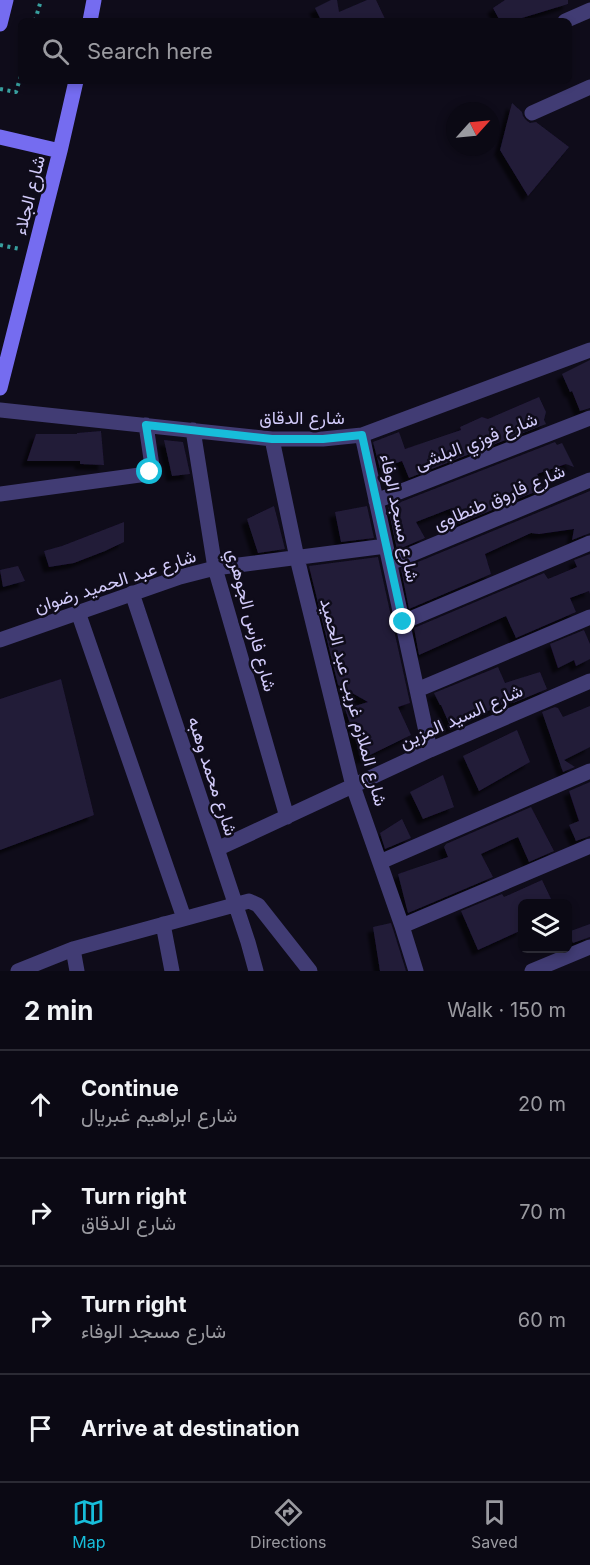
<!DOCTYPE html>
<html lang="en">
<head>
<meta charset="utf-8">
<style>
  :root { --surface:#0b0914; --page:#14121d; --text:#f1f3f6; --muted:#9a9aa0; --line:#2b2a34; --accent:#17bdda }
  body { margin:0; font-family:Inter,Vazirmatn,sans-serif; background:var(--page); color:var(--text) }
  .controls { position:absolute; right:18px; bottom:18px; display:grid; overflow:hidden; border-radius:9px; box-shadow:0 3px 9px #0003 }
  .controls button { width:54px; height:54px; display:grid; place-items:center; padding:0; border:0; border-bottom:2px solid var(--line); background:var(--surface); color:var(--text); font:30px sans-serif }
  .compass { position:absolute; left:446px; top:102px; width:54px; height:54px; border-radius:50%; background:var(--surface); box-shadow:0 3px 9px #0003; rotate:63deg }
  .stop { position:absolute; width:18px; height:18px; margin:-14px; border:4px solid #17bdda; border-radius:50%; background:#fff }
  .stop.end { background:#17bdda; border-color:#fff; box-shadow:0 2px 6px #0008 }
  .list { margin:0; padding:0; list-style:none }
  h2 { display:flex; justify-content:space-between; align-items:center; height:78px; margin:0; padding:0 24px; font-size:26px }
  h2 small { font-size:20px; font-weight:400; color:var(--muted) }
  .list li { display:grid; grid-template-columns:39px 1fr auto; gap:18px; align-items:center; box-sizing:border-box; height:108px; padding:0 24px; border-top:2px solid var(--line) }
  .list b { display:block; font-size:22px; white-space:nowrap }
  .list p { margin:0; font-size:20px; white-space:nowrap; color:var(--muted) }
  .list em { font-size:20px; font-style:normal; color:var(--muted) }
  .icon { flex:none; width:33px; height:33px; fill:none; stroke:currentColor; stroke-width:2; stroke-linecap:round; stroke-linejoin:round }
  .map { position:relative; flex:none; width:590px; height:971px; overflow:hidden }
  .search { position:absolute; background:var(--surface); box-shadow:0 3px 9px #0003; left:18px; right:18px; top:18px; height:66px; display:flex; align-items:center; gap:15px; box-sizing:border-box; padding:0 21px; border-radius:9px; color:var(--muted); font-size:22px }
  .sheet { height:510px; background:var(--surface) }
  nav { display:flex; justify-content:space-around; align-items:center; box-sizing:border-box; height:84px; border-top:2px solid var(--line); background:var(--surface); font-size:16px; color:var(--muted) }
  nav a { display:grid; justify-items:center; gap:3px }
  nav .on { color:var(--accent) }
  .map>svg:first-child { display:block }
</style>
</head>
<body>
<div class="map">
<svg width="590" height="971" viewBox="0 0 590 971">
  <defs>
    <filter id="shadow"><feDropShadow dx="-5.5" dy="5.5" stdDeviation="1.5" flood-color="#0009"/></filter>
  </defs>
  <rect width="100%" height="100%" fill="#0f0c1a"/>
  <path fill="#221b39" filter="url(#shadow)" d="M 331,0 L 337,0 L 339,12 L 367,0 L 376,0 L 386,21 L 317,21 L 321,20 L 315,8 Z
    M 505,0 L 568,0 L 568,4 L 522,18 L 517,21 L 500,21 L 493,8 Z
    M 512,103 L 522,112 L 523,116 L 526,120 L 530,123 L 536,122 L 569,147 L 528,196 L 500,150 Z
    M 590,360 L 590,408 L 580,411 L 572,391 L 570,392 L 562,374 Z
    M 539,397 L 546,412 L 544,420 L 546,424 L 409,478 L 402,461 L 380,469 L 373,442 L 399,432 L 405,449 L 461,430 L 460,427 L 482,417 L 488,419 Z
    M 101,431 L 104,465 L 80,464 L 80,461 L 27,461 L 36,434 L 77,434 L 77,433 Z
    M 164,440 L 183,442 L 190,474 L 172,476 Z
    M 555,442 L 557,445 L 562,443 L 574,467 L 566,464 L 537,474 L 541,482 L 542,489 L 459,524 L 452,508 L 416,522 L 425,538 L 397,550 L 388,507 Z
    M 590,491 L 590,533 L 572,540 L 574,529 L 539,534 L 531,533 L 485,554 L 491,574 L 409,609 L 401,569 Z
    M 274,506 L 285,549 L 258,553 L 247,519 Z
    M 367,506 L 374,538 L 341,542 L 335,512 Z
    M 124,522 L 124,542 L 105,551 L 74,563 L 49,567 L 44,551 L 62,546 Z
    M 590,554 L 590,594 L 589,591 L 570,598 L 576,612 L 516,638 L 506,616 L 419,655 L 414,628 L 544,573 L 548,579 L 577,567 L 574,560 Z
    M 378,557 L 410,703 L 398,707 L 411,735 L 362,759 L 345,709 L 368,702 L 338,685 L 309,566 Z
    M 18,566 L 25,581 L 3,587 L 0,570 Z
    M 584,630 L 590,644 L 590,659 L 576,666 L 574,660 L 558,668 L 550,644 Z
    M 498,667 L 505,683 L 540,672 L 547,689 L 513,703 L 512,700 L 451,728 L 441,705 L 440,705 L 434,693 Z
    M 61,679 L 94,815 L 0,850 L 0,699 Z
    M 590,706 L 590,747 L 564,760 L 575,767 L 563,772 L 542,712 L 555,707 L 558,708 L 563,717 Z
    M 517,730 L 530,762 L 479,791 L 463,756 Z
    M 443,775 L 454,807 L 423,819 L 410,792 Z
    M 590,782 L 590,836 L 576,841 L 569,825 L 579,821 L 569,791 Z
    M 531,807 L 554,851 L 529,862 L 518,837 L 481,854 L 493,877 L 408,913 L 398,874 L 448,857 L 444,847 L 446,844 Z
    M 402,819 L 411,838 L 385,849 L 380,833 Z
    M 542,880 L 553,903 L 522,903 L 522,930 L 478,950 L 461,911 L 502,894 L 504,897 Z
    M 391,923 L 393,929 L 406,971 L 380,971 L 373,927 Z
    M 590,924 L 590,937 L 573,943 L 568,932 Z"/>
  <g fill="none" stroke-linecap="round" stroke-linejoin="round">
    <path stroke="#38a09f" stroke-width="4" stroke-dasharray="3 4.5" stroke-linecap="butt" d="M 35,21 L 41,0
      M 0,89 L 16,92 L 21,75
      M 0,245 L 20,249"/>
    <path stroke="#413c74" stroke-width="15" d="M 565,21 L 590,10
      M 532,113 L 590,87
      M 0,410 L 272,439 L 323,439 L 362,435 L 590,350
      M 193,430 L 215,568 L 287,817
      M 362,435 L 430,750
      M 272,439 L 297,558 L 353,786 L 402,926 L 416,971
      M 0,494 L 147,474 L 152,466 L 146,425
      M 376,501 L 590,418
      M 390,563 L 590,480
      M 132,593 L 248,942 L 256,971
      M 78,612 L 184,918
      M 403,622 L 590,543
      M 0,640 L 180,577 L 215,568 L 386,546
      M 417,690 L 590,617
      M 217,849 L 430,750 L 590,681
      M 380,862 L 590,771
      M 163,924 L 172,971
      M 402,926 L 590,846
      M 73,949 L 77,971
      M 18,971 L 73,949 L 249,901 L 258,905 L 310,971
      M 532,971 L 590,947"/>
    <path stroke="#756cf0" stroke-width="15" d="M 90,21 L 94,0
      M 0,24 L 6,0
      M 0,137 L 60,151
      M 0,388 L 60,151 L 76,81"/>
  </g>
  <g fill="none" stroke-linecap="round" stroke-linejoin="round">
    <path stroke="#17bdda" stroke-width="8" d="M 150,472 L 152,466 L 152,462 L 146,425 L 272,439 L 323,439 L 362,435 L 403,622"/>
  </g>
  <g text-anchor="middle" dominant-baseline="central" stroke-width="5" stroke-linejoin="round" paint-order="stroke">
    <g font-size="18" fill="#d2cbfa" stroke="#0f0c1a">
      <text transform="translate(29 195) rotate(-76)">شارع الجلاء</text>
      <text x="302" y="417">شارع الدقاق</text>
      <text transform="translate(476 441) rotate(-21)">شارع فوزي البلشى</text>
      <text transform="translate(499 497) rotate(-23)">شارع فاروق طنطاوى</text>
      <text transform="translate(400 518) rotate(78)">شارع مسجد الوفاء</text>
      <text transform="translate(115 581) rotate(-18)">شارع عبد الحميد رضوان</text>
      <text transform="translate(252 620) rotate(75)">شارع فارس الجوهري</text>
      <text transform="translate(354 702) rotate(75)">شارع الملازم غريب عبد الحميد</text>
      <text transform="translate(461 716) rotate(-24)">شارع السيد المزين</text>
      <text transform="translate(213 776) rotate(72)">شارع محمد وهبه</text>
    </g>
  </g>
</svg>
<div class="controls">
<button><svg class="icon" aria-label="layers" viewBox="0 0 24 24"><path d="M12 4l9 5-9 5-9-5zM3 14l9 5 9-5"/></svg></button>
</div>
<svg class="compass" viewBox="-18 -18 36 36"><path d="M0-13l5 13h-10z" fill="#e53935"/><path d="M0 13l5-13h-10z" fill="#9a9aa0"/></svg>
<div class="stop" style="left:150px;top:472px"></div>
<div class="stop end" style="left:403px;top:622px"></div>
<div class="search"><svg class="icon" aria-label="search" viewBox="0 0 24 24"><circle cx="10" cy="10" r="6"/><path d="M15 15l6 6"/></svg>Search here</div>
</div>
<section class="sheet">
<h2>2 min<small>Walk · 150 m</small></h2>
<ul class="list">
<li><svg class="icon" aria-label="ahead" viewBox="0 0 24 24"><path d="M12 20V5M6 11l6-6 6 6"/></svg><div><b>Continue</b><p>شارع ابراهيم غبريال</p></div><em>20 m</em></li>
<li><svg class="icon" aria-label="right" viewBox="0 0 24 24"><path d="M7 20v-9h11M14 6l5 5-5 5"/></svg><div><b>Turn right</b><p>شارع الدقاق</p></div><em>70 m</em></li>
<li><svg class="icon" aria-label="right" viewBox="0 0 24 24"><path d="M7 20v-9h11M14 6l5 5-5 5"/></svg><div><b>Turn right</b><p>شارع مسجد الوفاء</p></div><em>60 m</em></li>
<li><svg class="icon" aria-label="arrive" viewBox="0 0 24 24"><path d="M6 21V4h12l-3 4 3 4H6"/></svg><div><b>Arrive at destination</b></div></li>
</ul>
</section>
<nav>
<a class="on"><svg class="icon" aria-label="map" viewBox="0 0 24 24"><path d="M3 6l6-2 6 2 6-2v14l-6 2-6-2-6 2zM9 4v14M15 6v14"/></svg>Map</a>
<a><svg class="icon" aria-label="directions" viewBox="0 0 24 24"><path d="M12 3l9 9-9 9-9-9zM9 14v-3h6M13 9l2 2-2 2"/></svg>Directions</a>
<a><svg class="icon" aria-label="saved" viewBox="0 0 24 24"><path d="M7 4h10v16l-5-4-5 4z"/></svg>Saved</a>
</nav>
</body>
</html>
